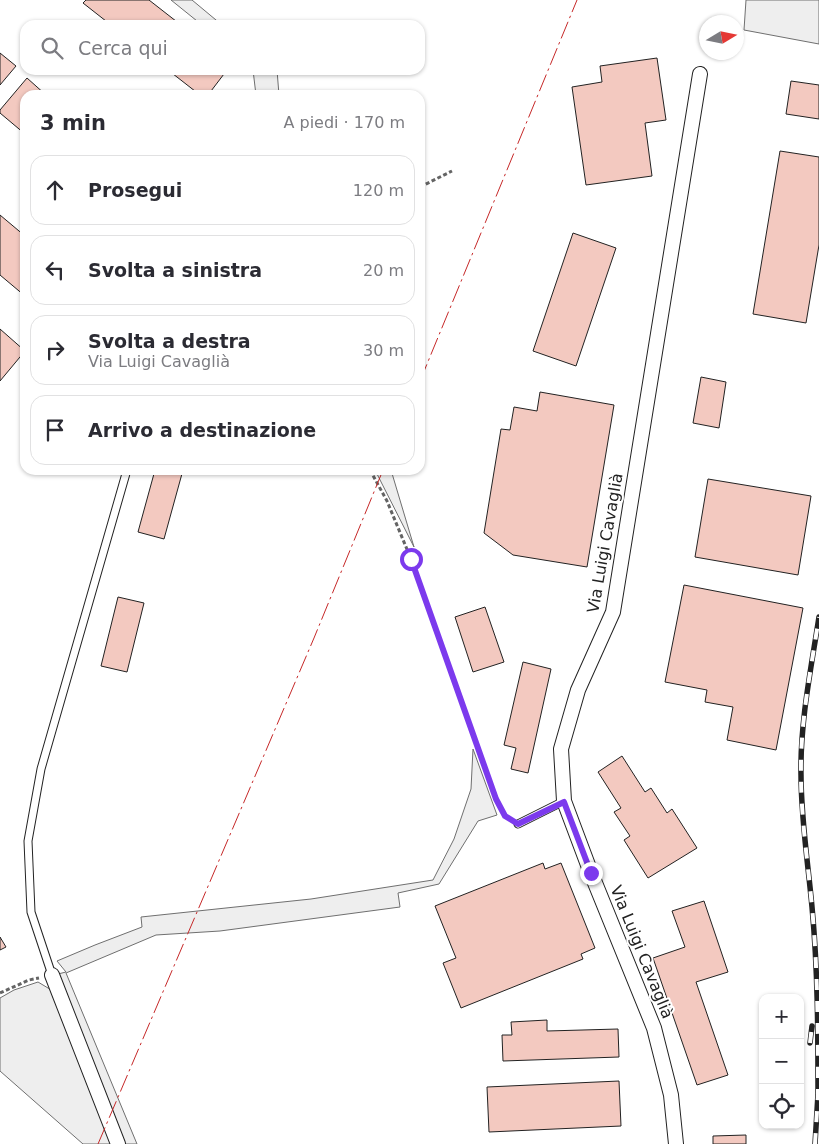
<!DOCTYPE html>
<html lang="it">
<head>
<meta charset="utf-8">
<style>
  :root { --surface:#fff; --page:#f2f2f3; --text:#2b2b33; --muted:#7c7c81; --line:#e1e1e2 }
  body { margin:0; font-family:"DejaVu Sans",sans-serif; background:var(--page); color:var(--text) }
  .controls { position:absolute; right:15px; bottom:15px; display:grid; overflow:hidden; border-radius:10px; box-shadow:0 1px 4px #0004 }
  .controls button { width:45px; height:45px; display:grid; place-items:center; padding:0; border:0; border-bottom:1px solid var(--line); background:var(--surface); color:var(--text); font:25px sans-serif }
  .compass { position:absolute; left:699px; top:15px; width:45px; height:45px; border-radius:50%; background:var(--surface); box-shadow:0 1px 4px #0004; rotate:80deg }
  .stop { position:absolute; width:15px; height:15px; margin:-11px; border:4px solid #7c3aed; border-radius:50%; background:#fff }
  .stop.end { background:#7c3aed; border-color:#fff; box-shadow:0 1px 5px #0008 }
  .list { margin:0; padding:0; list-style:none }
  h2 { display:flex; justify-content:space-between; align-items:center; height:65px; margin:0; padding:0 20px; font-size:21px }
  h2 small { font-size:16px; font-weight:400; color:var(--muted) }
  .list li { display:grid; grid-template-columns:32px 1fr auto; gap:15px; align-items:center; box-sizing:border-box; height:70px; margin:0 10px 10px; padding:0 10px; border:1px solid var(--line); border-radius:15px }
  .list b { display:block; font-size:19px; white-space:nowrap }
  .list p { margin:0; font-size:16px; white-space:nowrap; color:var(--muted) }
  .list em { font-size:16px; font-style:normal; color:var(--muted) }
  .icon { flex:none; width:28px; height:28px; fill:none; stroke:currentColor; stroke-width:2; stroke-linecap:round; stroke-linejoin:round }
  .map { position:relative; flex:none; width:819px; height:1144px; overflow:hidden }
  .search { position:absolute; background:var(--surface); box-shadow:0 1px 4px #0004; left:20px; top:20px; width:405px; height:55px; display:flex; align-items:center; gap:12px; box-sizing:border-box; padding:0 18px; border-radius:15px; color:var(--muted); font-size:19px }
  .panel { position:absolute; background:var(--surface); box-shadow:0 1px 4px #0004; left:20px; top:90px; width:405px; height:385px; border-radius:15px }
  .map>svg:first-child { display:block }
</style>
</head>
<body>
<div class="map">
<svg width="819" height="1144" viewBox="0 0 819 1144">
  <rect width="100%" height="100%" fill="#fff"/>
  <path fill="#eee" stroke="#6f6f6f" d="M 171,0 L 192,0 L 222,25 L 202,25 Z
    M 746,0 L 819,0 L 819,44 L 744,30 Z
    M 253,70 L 277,70 L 279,95 L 256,95 Z
    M 375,470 L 391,470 L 414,547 Z
    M 473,749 L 497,815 L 478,821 L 439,884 L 398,893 L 400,907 L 220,931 L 156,935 L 66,973 L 137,1144 L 125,1144 L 58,974 L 66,972 L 57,961 L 95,945 L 142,927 L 141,917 L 311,899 L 433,880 L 454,839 L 471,789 Z
    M 38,982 L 53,991 L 111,1144 L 83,1144 L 0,1071 L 0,998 L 14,990 Z"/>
  <path fill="#f3c9c0" stroke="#222" d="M 86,0 L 149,0 L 181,25 L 111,25 L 83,3 Z
    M 0,53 L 16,66 L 0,85 Z
    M 657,58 L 666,120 L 645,123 L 652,176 L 586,185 L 572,87 L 602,82 L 600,66 Z
    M 168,70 L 227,70 L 208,95 L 200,95 Z
    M 27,78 L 46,95 L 25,95 L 25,134 L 0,113 L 0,110 Z
    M 791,81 L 819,85 L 819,119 L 786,114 Z
    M 780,151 L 819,157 L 819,245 L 806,323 L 753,314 Z
    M 0,215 L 25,236 L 25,296 L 0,275 Z
    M 573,233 L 616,248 L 576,366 L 533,351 Z
    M 0,329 L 25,351 L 0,381 Z
    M 701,377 L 726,382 L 719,428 L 693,423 Z
    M 540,392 L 614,405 L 587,567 L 513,555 L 484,533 L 501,429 L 510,430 L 514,407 L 537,411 Z
    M 155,470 L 183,470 L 164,539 L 138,532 Z
    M 708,479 L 811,496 L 798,575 L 695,557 Z
    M 684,585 L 803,608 L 776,750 L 727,740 L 733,707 L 705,702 L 707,690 L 665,682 Z
    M 118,597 L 144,603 L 127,672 L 101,666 Z
    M 485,607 L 504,662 L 473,672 L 455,617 Z
    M 523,662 L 551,669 L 528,773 L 511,769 L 516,748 L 504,745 Z
    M 622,756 L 645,792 L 651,788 L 667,813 L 672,809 L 697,848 L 648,878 L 624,840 L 630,836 L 614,812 L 621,808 L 598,772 Z
    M 543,863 L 545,869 L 561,863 L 595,948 L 581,954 L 583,959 L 461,1008 L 443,963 L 456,958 L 435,906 Z
    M 704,901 L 728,972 L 696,982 L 728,1075 L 697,1085 L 653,958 L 685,947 L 672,911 Z
    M 0,937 L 6,947 L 0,950 Z
    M 547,1020 L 547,1031 L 618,1029 L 619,1057 L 503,1061 L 502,1035 L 512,1035 L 511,1022 Z
    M 619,1081 L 621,1126 L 489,1132 L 487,1087 Z
    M 746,1135 L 746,1144 L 713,1144 L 713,1136 Z"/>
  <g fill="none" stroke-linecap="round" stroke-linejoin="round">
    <defs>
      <path id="lane" d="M 518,824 L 564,801
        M 52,975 L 31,912 L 28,841 L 41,769 L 127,470"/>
      <path id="street" d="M 52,975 L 118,1144
        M 676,1144 L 671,1095 L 654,1028 L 591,873 L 564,801 L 561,749 L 578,690 L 613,612 L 700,74"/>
    </defs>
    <use href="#lane" stroke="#222" stroke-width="9"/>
    <use href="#street" stroke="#222" stroke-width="16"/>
    <path stroke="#646464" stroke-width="3" stroke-dasharray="4 2.5" stroke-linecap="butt" d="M 420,187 L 452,171
      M 370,470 L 387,501 L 411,559 L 496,799 L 505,816 L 509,818
      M 0,993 L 29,980 L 39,978"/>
    <use href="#lane" stroke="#fff" stroke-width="7"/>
    <use href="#street" stroke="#fff" stroke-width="14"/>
    <defs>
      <path id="rail" d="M 810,1043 L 812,1026
        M 818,1100 C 818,1035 818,971 812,907 C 808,863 801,819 801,775 C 800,722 811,669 819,617
        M 815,1144 L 818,1094"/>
    </defs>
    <use href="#rail" stroke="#222" stroke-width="5.5"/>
    <use href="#rail" stroke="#fff" stroke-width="4" stroke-dasharray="11" stroke-linecap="butt"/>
    <path stroke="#c62828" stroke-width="1" stroke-dasharray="18 4 2.5 4" stroke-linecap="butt" d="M 420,381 L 577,0
      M 98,1144 L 314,638 L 383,470"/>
  </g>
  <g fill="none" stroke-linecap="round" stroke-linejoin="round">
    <path stroke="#7c3aed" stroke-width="6" d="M 411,559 L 496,799 L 505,816 L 518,824 L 564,802 L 591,873"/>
  </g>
  <g text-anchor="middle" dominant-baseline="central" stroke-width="4" stroke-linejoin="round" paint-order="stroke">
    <g font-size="16" fill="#222" stroke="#fff">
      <text transform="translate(605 543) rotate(-80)">Via Luigi Cavaglià</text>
      <text transform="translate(642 952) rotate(68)">Via Luigi Cavaglià</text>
    </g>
  </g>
</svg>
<div class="controls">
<button>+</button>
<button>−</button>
<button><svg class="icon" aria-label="locate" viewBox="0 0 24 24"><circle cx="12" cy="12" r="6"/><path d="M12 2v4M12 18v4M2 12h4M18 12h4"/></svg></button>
</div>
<svg class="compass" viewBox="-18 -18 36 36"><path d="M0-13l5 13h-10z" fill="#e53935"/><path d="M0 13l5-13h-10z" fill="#7c7c81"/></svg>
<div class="stop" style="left:411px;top:559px"></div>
<div class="stop end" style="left:591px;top:873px"></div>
<div class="search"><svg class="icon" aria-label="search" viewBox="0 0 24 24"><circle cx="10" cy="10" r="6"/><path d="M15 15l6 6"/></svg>Cerca qui</div>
<section class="panel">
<h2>3 min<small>A piedi · 170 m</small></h2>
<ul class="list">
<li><svg class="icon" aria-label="ahead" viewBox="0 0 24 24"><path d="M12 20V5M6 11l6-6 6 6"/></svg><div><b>Prosegui</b></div><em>120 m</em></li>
<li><svg class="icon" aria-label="left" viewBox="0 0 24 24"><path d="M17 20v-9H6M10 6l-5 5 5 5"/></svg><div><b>Svolta a sinistra</b></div><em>20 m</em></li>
<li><svg class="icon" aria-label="right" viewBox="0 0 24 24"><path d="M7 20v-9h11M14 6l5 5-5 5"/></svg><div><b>Svolta a destra</b><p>Via Luigi Cavaglià</p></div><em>30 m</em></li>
<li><svg class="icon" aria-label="arrive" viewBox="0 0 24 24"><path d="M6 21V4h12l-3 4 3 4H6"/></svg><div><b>Arrivo a destinazione</b></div></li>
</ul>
</section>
</div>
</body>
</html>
